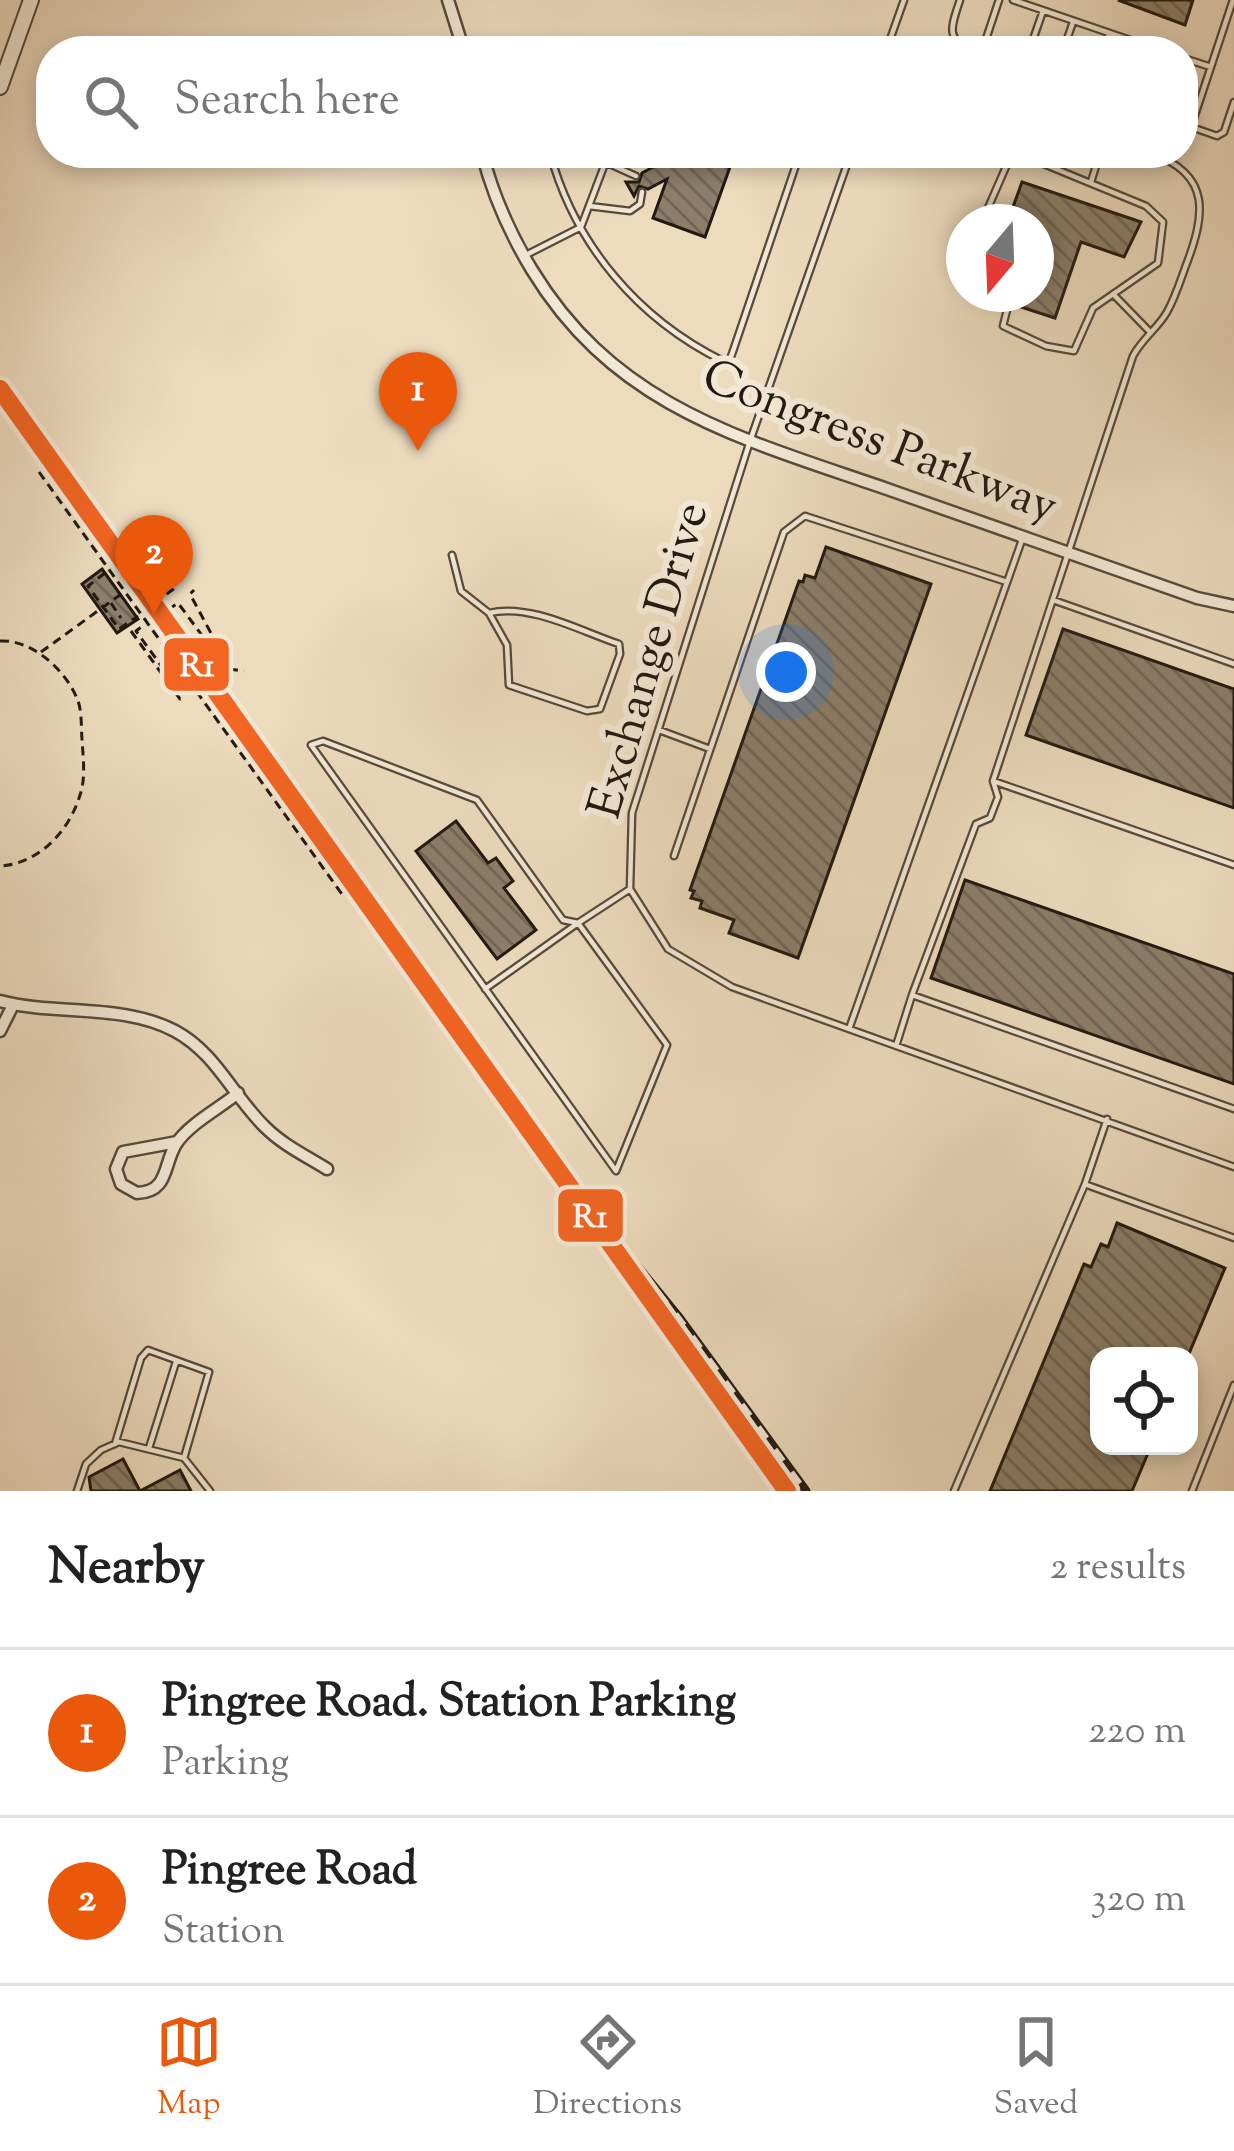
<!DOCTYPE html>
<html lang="en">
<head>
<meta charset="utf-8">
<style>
  :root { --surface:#fff; --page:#f2f2f2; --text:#222; --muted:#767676; --line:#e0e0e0; --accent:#ea580c }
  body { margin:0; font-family:"Sorts Mill Goudy",serif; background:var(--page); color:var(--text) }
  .controls { position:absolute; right:36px; bottom:36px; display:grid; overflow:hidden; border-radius:24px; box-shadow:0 6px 18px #0003 }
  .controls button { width:108px; height:108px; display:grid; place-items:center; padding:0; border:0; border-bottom:3px solid var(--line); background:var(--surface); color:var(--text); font:60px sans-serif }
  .compass { position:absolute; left:946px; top:204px; width:108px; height:108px; border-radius:50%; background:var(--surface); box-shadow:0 6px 18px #0003; rotate:199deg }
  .you { position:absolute; left:786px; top:672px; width:42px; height:42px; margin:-30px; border:9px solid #fff; border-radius:50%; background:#1a73e8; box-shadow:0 0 0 18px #1a73e833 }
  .badge { display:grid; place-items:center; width:78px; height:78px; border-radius:50%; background:var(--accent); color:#fff; font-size:39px; font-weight:700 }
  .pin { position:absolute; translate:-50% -99px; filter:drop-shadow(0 3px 6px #0008) }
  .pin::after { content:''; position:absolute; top:63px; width:42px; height:36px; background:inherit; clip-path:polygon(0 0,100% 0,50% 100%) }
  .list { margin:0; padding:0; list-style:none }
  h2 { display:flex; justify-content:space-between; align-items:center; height:156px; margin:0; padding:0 48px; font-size:51px }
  h2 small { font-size:39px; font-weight:400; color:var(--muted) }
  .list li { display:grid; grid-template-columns:78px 1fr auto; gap:36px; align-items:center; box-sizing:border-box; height:168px; padding:0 48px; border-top:3px solid var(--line) }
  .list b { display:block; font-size:45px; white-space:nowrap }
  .list p { margin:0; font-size:39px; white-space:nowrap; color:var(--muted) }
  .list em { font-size:39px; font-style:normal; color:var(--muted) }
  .icon { flex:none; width:66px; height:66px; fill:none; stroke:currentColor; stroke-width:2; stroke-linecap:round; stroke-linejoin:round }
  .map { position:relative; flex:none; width:1234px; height:1491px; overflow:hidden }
  .search { position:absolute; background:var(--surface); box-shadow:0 6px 18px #0003; left:36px; right:36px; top:36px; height:132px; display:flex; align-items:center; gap:30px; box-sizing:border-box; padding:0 42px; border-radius:48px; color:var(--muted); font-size:45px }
  .sheet { height:492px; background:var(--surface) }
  nav { display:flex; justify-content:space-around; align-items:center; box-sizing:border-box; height:168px; border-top:3px solid var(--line); background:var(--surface); font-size:33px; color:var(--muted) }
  nav a { display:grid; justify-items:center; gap:6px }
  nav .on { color:var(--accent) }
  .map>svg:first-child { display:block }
</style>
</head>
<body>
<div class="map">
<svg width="1234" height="1491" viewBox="0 0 1234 1491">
  <defs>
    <pattern id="building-back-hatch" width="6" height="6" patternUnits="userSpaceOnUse" patternTransform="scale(3)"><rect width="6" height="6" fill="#8c7e6a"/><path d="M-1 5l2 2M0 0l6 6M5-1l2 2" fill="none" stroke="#726656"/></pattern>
  </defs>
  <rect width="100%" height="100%" fill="#eddbbe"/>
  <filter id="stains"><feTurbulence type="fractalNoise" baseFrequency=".00167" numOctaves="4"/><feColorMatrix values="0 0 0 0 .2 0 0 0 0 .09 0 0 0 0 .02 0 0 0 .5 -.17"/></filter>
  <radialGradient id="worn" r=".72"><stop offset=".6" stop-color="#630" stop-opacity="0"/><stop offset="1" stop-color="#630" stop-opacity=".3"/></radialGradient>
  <path fill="url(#building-back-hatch)" stroke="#221910" stroke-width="3" d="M 1118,0 L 1193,0 L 1185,25 Z
    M 623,153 L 735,153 L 705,237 L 653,218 L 667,179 L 648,189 L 639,186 L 634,196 L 626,182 L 639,182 L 642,173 L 655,166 Z
    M 1022,182 L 1141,222 L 1124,257 L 1081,242 L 1055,318 L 1018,306 L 1022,294 L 1036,294 L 1036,252 L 1044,230 L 1036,227 L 1036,222 L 1009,218 Z
    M 826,547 L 931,584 L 798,958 L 729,933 L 734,920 L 700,908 L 702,901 L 691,898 L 694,891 L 690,890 L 799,581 L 803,582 L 805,575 L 815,578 Z
    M 102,569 L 138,619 L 117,633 L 82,584 Z
    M 1063,629 L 1234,689 L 1234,808 L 1026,735 Z
    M 456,821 L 488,863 L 496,858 L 513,881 L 504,888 L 536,930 L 497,959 L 416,851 Z
    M 965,880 L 1234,974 L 1234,1084 L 931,978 Z
    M 1117,1223 L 1225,1268 L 1188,1356 L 1099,1356 L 1099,1446 L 1151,1446 L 1132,1491 L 990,1491 L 1084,1264 L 1091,1267 L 1101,1244 L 1108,1247 Z
    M 123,1459 L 140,1491 L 180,1470 L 191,1491 L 91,1491 L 89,1477 Z"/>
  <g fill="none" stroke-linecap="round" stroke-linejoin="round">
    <defs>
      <path id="service" d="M 960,0 C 952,25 944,39 972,51
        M 1013,0 L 1162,51
        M 530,51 L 529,47 L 559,42 L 594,51
        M 886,51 L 904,0
        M 982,51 L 999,0
        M 1029,51 L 1043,11
        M 1063,51 L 1073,22
        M 1102,51 L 1109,33
        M 1183,58 L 1211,67
        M 1183,124 L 1217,136 L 1224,132 L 1234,102
        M 1191,127 L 1233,0
        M 550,153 C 575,245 638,319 723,361 L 729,361 L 732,354 L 800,153
        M 851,153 L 750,441 L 632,813 L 630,889 L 668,949 L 732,987 L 1234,1167
        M 605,162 L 636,176
        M 1091,182 L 1100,153
        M 589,206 L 630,211 L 640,204 L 642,192
        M 987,222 L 988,208 L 1012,153
        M 524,256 L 581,227 L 609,153
        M 1011,294 L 1003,326 L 1046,346 L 1074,351 L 1093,308 L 1158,263 L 1163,222 L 1146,206 L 1017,153
        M 1113,294 L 1150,332
        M 452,555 L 461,591 L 489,613 C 530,603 580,631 619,644 L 620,654 L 600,709 L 587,711 L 509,685 L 507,645 L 489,613
        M 1053,600 L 1234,664
        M 659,730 L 710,749
        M 996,782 L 1234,865
        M 674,856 L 784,532 L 805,516 L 1007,582
        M 578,923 L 563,920 L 477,800 L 323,741 L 311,745 L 616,1171 L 667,1045 L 578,923 L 630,889
        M 485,989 L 578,923
        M 912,995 L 976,824 L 990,818 L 998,797 L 993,781 L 1133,356 C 1142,339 1158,328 1167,312 C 1175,298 1180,282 1185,268 C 1205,216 1213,175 1151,153
        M 849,1029 L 1023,537
        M 896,1046 L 912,995 L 1234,1109
        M 1087,1185 L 1234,1238
        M 115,1444 L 141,1358 L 148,1350 L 209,1372 L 184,1458
        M 149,1448 L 176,1362
        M 77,1491 L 86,1464 L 101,1450 L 119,1442 L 184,1458 L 210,1491
        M 954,1491 L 1085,1184 L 1107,1119
        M 1192,1491 L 1234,1385"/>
      <path id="minor" d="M 448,0 L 464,51
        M 482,153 C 493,196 509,232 532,270 C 616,408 743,439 887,489 C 990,526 1094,561 1197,598 L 1234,606
        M 0,1001 C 57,1016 122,1003 175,1031 C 216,1053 233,1096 265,1127 C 283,1145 306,1156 327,1169
        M 0,1031 L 13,1005
        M 177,1142 L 123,1152 L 116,1169 L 121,1184 L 137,1193 C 169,1192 163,1165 176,1144 C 189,1124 220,1108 238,1093"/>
      <path id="tertiary" d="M 0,87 L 31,0"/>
    </defs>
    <use href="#service" stroke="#554a3c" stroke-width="9"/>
    <use href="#minor" stroke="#554a3c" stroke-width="15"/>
    <use href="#tertiary" stroke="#554a3c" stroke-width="18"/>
    <path stroke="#221910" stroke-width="3" stroke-dasharray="9 6" stroke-linecap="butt" d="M 57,457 L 360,883
      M 39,472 L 344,897
      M 129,557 L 145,545 L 176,587 L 160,599
      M 105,573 L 88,586 L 119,629 L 138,616
      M 138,582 L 168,561
      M 111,603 L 121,618
      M 168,610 L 178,603 L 227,669 L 228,665 L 190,594 L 194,590
      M 131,631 L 180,699 L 183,696 L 136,631 L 144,625
      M 0,641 C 32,639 67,671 78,701 C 82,712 81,727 82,739 C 83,757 86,778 80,795 C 69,832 38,864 0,866
      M 41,652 L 124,592
      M 229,669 L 244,671"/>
    <use href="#service" stroke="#f3e8d5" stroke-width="4.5"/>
    <use href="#minor" stroke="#f3e8d5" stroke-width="10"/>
    <use href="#tertiary" stroke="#f3e8d5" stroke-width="14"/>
    <defs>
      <path id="rail" d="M 552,1162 L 678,1316 L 806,1491"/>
    </defs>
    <use href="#rail" stroke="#221910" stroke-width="9"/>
    <use href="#rail" stroke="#f3e8d5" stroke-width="4.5" stroke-dasharray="14" stroke-linecap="butt"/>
    <defs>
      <path id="rail-1" d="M 0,389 L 787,1491"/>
    </defs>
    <use href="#rail-1" stroke="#f3e8d5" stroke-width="27"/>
    <use href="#rail-1" stroke="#f26522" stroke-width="18"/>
  </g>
  <g text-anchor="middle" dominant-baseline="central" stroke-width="12" stroke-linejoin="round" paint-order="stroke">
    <g font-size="48" fill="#221910" stroke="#f3e8d5">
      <text transform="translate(879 444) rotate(21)">Congress Parkway</text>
      <text transform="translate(651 661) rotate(-74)">Exchange Drive</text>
    </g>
  </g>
  <g stroke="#f3e8d5" stroke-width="4.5">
    <rect x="162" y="636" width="69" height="57" rx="12" fill="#f26522"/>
    <rect x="556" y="1187" width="69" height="57" rx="12" fill="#f26522"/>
  </g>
  <g font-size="33" text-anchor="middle" font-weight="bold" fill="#fff">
    <text x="197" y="676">R1</text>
    <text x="590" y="1227">R1</text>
  </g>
  <rect width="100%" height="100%" filter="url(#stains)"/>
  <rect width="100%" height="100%" fill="url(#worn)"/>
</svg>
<div class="controls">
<button><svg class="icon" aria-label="locate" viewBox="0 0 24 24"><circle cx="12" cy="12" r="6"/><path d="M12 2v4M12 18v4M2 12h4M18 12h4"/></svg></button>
</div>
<svg class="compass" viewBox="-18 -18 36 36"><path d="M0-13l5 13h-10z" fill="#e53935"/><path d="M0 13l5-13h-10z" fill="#767676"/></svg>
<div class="you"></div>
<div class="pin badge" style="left:418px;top:451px">1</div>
<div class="pin badge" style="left:154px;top:614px">2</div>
<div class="search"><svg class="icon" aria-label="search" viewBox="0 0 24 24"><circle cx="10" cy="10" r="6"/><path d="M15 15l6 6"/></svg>Search here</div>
</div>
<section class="sheet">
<h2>Nearby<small>2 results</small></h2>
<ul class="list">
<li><span class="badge">1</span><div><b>Pingree Road. Station Parking</b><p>Parking</p></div><em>220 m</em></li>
<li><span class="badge">2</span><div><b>Pingree Road</b><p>Station</p></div><em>320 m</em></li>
</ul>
</section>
<nav>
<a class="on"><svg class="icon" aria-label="map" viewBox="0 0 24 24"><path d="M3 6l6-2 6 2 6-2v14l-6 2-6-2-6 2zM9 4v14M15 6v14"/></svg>Map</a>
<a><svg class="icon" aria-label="directions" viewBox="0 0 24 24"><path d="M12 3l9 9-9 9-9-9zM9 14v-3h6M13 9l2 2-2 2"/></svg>Directions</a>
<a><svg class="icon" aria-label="saved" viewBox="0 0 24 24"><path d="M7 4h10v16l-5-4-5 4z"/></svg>Saved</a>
</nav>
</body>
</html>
